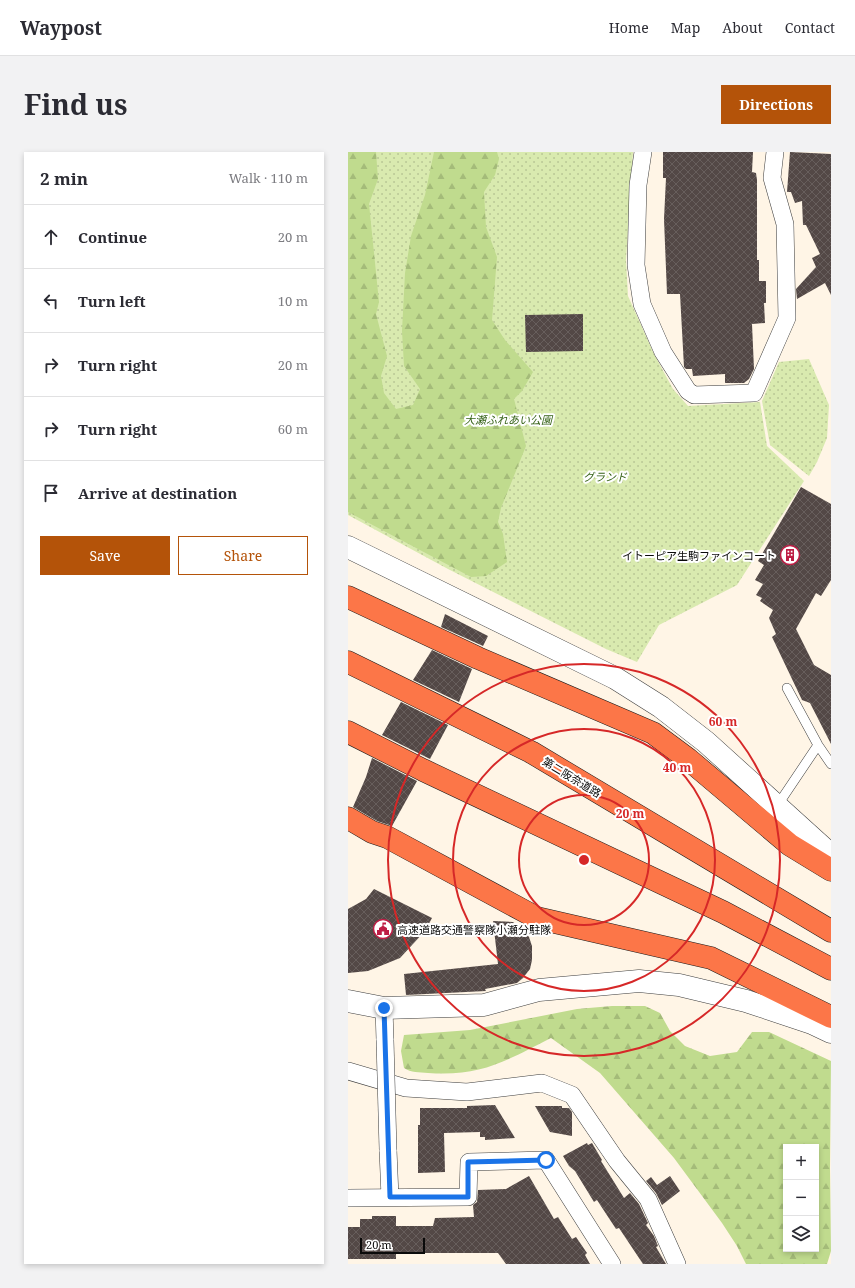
<!DOCTYPE html>
<html lang="en">
<head>
<meta charset="utf-8">
<style>
  :root { --surface:#fff; --page:#f2f2f3; --text:#2b2b33; --muted:#7c7c81; --line:#e1e1e2; --accent:#b45309 }
  body { margin:0; font-family:"Noto Serif","Noto Sans JP",serif; background:var(--page); color:var(--text) }
  .controls { position:absolute; right:12px; bottom:12px; display:grid; overflow:hidden; border-radius:0px; box-shadow:0 2px 6px #0003 }
  .controls button { width:36px; height:36px; display:grid; place-items:center; padding:0; border:0; border-bottom:1px solid var(--line); background:var(--surface); color:var(--text); font:20px sans-serif }
  .scale { position:absolute; left:12px; bottom:10px; width:65px; box-sizing:border-box; padding-left:4px; border:2px solid #0a0a0a; border-top:0; font-size:11px; line-height:14px; white-space:nowrap; color:#0a0a0a; -webkit-text-stroke:3px #fff; paint-order:stroke }
  .stop { position:absolute; width:12px; height:12px; margin:-9px; border:3px solid #1a73e8; border-radius:50%; background:#fff }
  .stop.end { background:#1a73e8; border-color:#fff; box-shadow:0 1px 4px #0008 }
  .list { margin:0; padding:0; list-style:none }
  h2 { display:flex; justify-content:space-between; align-items:center; height:52px; margin:0; padding:0 16px; font-size:17px }
  h2 small { font-size:13px; font-weight:400; color:var(--muted) }
  .list li { display:grid; grid-template-columns:26px 1fr auto; gap:12px; align-items:center; box-sizing:border-box; height:64px; padding:0 16px; border-top:1px solid var(--line) }
  .list b { display:block; font-size:15px; white-space:nowrap }
  .list em { font-size:13px; font-style:normal; color:var(--muted) }
  .actions { display:flex; gap:8px; padding:12px 16px }
  .actions a { flex:1; padding:9px 0; border:1px solid var(--accent); border-radius:0px; text-align:center; font-size:14px; color:var(--accent) }
  .actions .main { background:var(--accent); color:#fff }
  .icon { flex:none; width:22px; height:22px; fill:none; stroke:currentColor; stroke-width:2; stroke-linecap:round; stroke-linejoin:round }
  .map { position:relative; flex:none; width:483px; height:1112px; overflow:hidden; border-radius:0px }
  header { display:flex; align-items:center; gap:24px; box-sizing:border-box; height:56px; padding:0 20px; background:var(--surface); border-bottom:1px solid var(--line) }
  header strong { font-size:19px }
  nav { display:flex; gap:22px; margin-inline-start:auto; font-size:14px }
  .intro { display:flex; align-items:center; justify-content:space-between; box-sizing:border-box; height:96px; padding:0 24px }
  h1 { margin:0; font-size:28px }
  .button { padding:10px 18px; border-radius:0px; background:var(--accent); color:#fff; font-size:14px; font-weight:700 }
  main { display:flex; gap:24px; padding:0 24px }
  aside { flex:1; background:var(--surface); border-radius:0px; box-shadow:0 2px 6px #0003 }
  .map>svg:first-child { display:block }
</style>
</head>
<body>
<header>
<strong>Waypost</strong>
<nav><a>Home</a><a>Map</a><a>About</a><a>Contact</a></nav>
</header>
<div class="intro"><h1>Find us</h1><a class="button">Directions</a></div>
<main>
<aside>
<h2>2 min<small>Walk · 110 m</small></h2>
<ul class="list">
<li><svg class="icon" aria-label="ahead" viewBox="0 0 24 24"><path d="M12 20V5M6 11l6-6 6 6"/></svg><div><b>Continue</b></div><em>20 m</em></li>
<li><svg class="icon" aria-label="left" viewBox="0 0 24 24"><path d="M17 20v-9H6M10 6l-5 5 5 5"/></svg><div><b>Turn left</b></div><em>10 m</em></li>
<li><svg class="icon" aria-label="right" viewBox="0 0 24 24"><path d="M7 20v-9h11M14 6l5 5-5 5"/></svg><div><b>Turn right</b></div><em>20 m</em></li>
<li><svg class="icon" aria-label="right" viewBox="0 0 24 24"><path d="M7 20v-9h11M14 6l5 5-5 5"/></svg><div><b>Turn right</b></div><em>60 m</em></li>
<li><svg class="icon" aria-label="arrive" viewBox="0 0 24 24"><path d="M6 21V4h12l-3 4 3 4H6"/></svg><div><b>Arrive at destination</b></div></li>
</ul>
<div class="actions"><a class="main">Save</a><a>Share</a></div>
</aside>
<div class="map">
<svg width="483" height="1112" viewBox="0 0 483 1112">
  <defs>
    <pattern id="grass-dots" width="8" height="8" patternUnits="userSpaceOnUse"><rect width="8" height="8" fill="#d9eaaf"/><path d="M2 2h.1M6 6h.1" fill="none" stroke="#b9c795" stroke-width="1.8" stroke-linecap="round"/></pattern>
    <pattern id="forest-firs" width="22" height="20" patternUnits="userSpaceOnUse"><rect width="22" height="20" fill="#c0db8e"/><path d="M5 1l3.5 6h-7zM16 11l3.5 6h-7z" fill="#a4bb79"/></pattern>
    <pattern id="building-cross-hatch" width="8" height="8" patternUnits="userSpaceOnUse"><rect width="8" height="8" fill="#534846"/><path d="M0 0l8 8M0 8l8-8" fill="none" stroke="#675e5c"/></pattern>
  </defs>
  <rect width="100%" height="100%" fill="#fff5e6"/>
  <path fill="url(#grass-dots)" d="M 0,0 L 285,0 L 278,108 L 280,144 L 306,202 L 325,237 L 340,254 L 412,250 L 419,294 L 456,329 L 389,433 L 311,473 L 289,510 L 258,497 L 100,417 L 0,363 Z
    M 461,207 L 481,253 L 479,286 L 469,310 L 461,324 L 422,293 L 414,249 L 431,210 Z"/>
  <path fill="url(#forest-firs)" fill-rule="evenodd" d="M 0,0 L 28,0 L 30,27 L 21,52 L 31,150 L 28,162 L 39,204 L 33,224 L 36,241 L 48,257 L 65,253 L 72,237 L 56,214 L 54,179 L 57,121 L 63,84 L 77,43 L 86,0 L 149,0 L 151,7 L 147,23 L 136,40 L 138,75 L 149,105 L 144,168 L 157,188 L 185,220 L 174,239 L 166,247 L 178,294 L 153,356 L 150,370 L 155,382 L 159,410 L 138,424 L 123,425 L 0,360 Z
    M 264,854 L 297,854 L 312,861 L 322,879 L 337,894 L 362,904 L 389,900 L 404,880 L 421,880 L 483,909 L 482,1016 L 483,1099 L 479,1112 L 398,1112 L 389,1094 L 374,1071 L 326,1006 L 252,921 L 203,886 C 158,909 132,925 80,921 C 71,920 63,921 56,916 L 53,899 L 56,883 L 122,878 L 229,857 ZM 438,995 L 468,995 L 468,1097 L 438,1097 Z"/>
  <path fill="url(#building-cross-hatch)" d="M 315,0 L 405,0 L 404,20 L 408,21 L 409,28 L 409,108 L 411,108 L 411,129 L 418,129 L 418,151 L 416,151 L 417,171 L 404,172 L 406,217 L 401,227 L 396,231 L 377,231 L 377,222 L 345,224 L 344,217 L 338,217 L 336,215 L 332,142 L 319,142 L 316,67 L 318,26 L 315,26 Z
    M 442,0 L 483,2 L 483,143 L 477,131 L 449,147 L 448,137 L 468,115 L 464,106 L 472,102 L 458,73 L 455,73 L 454,49 L 447,51 L 443,40 L 439,40 Z
    M 235,162 L 235,199 L 178,200 L 177,163 Z
    M 453,335 L 483,352 L 483,428 L 473,444 L 468,441 L 448,477 L 466,513 L 483,523 L 483,592 L 462,551 L 454,548 L 424,485 L 428,482 L 421,466 L 425,458 L 412,449 L 414,446 L 408,443 L 415,432 L 407,428 L 416,413 L 410,409 Z
    M 97,462 L 140,484 L 135,494 L 93,475 Z
    M 84,498 L 124,517 L 111,550 L 65,528 Z
    M 53,550 L 100,573 L 82,607 L 34,583 Z
    M 24,606 L 69,629 L 44,674 L 29,669 L 5,655 L 18,625 Z
    M 26,737 L 84,766 L 77,779 L 52,806 L 20,819 L 0,821 L 0,757 L 18,747 Z
    M 145,769 L 165,770 L 175,778 L 181,785 L 184,794 L 184,808 L 182,817 L 175,826 L 169,831 L 137,837 L 138,839 L 58,843 L 56,822 L 150,812 Z
    M 147,953 L 167,986 L 137,988 L 137,985 L 132,985 L 132,980 L 96,981 L 97,1020 L 70,1021 L 70,973 L 72,973 L 72,956 L 119,956 L 119,954 Z
    M 187,954 L 214,954 L 214,956 L 221,956 L 224,960 L 224,984 L 202,980 Z
    M 239,991 L 240,993 L 244,991 L 254,1008 L 253,1009 L 276,1046 L 282,1041 L 291,1052 L 300,1071 L 298,1073 L 306,1084 L 310,1094 L 308,1095 L 318,1112 L 295,1112 L 271,1076 L 268,1077 L 249,1048 L 246,1050 L 227,1019 L 221,1014 L 215,1004 Z
    M 181,1024 L 206,1067 L 210,1065 L 224,1087 L 228,1085 L 239,1101 L 237,1103 L 242,1112 L 158,1112 L 150,1101 L 66,1101 L 66,1102 L 48,1102 L 48,1107 L 0,1107 L 0,1075 L 12,1075 L 12,1067 L 24,1067 L 24,1064 L 48,1064 L 48,1074 L 85,1074 L 87,1066 L 126,1065 L 125,1053 L 129,1050 L 130,1038 L 158,1037 Z
    M 322,1024 L 332,1039 L 314,1053 L 308,1041 L 298,1029 L 303,1025 L 309,1033 Z"/>
  <g fill="none" stroke-linecap="round" stroke-linejoin="round">
    <defs>
      <path id="service" d="M 439,536 L 470,593 L 483,612
        M 429,654 L 470,593"/>
      <path id="minor" d="M 295,0 L 290,33 L 288,113 L 294,152 L 315,200 L 340,239 L 346,243 L 406,241 L 439,166 L 437,72 L 424,26 L 427,0
        M 36,856 L 37,888
        M 0,919 L 58,936 L 119,940 L 194,931 L 224,943 L 269,1009 L 300,1047 L 329,1112
        M 40,998 L 42,1045
        M 0,1046 L 120,1045 L 121,1010 L 198,1008 L 264,1112"/>
      <path id="tertiary" d="M 0,395 L 267,526 L 313,555 L 358,590 L 483,703
        M 0,849 L 36,856 L 136,853 L 191,838 L 291,829 L 331,833 L 398,849 L 464,871 L 483,880"/>
      <path id="motorway" d="M 0,445 L 130,506 L 305,581 L 340,607 L 442,693 L 483,718
        M 0,510 L 183,600 L 483,779
        M 0,580 L 75,618 L 375,760 L 483,817
        M 0,666 L 24,680 L 39,685 L 189,766 L 363,806 L 483,865"/>
    </defs>
    <use href="#service" stroke="#3d3d3d" stroke-width="10"/>
    <use href="#minor" stroke="#3d3d3d" stroke-width="18"/>
    <use href="#tertiary" stroke="#3d3d3d" stroke-width="23"/>
    <use href="#motorway" stroke="#1b1b1b" stroke-width="23"/>
    <use href="#service" stroke="#fff" stroke-width="9"/>
    <use href="#minor" stroke="#fff" stroke-width="17"/>
    <use href="#tertiary" stroke="#fff" stroke-width="22"/>
    <use href="#motorway" stroke="#fc7648" stroke-width="22"/>
    <defs>
      <path id="minor-bridge" d="M 37,888 L 40,998"/>
    </defs>
    <use href="#minor-bridge" stroke="#3d3d3d" stroke-width="18" stroke-linecap="butt"/>
    <use href="#minor-bridge" stroke="#fff" stroke-width="17"/>
  </g>
  <g fill="none" stroke-linecap="round" stroke-linejoin="round">
    <path stroke="#1a73e8" stroke-width="5" d="M 36,856 L 42,1045 L 120,1045 L 120,1010 L 198,1008"/>
  </g>
  <g fill="none" stroke="#d62828" stroke-width="2">
    <circle cx="236" cy="708" r="65"/>
    <circle cx="236" cy="708" r="131"/>
    <circle cx="236" cy="708" r="196"/>
  </g>
  <defs>
    <symbol id="building-ring" viewBox="-11 -11 22 22"><circle r="9.5" fill="#fff" stroke="#be1d45" stroke-width="1.5"/><path d="M-4-6H4V6H1V3H-1V6H-4ZM-2.5-4.3h1.7v1.8h-1.7ZM.8-4.3h1.7v1.8H.8ZM-2.5-1h1.7V.8h-1.7ZM.8-1h1.7V.8H.8Z" fill="#be1d45"/></symbol>
    <symbol id="civic-ring" viewBox="-11 -11 22 22"><circle r="9.5" fill="#fff" stroke="#be1d45" stroke-width="1.5"/><path d="M-.6-6.5H3V-4.5H.6V-3L4-1V1h2V6H-6V1h2V-1L-.6-3ZM-1.2 2.5V6h2.4V2.5Z" fill="#be1d45"/></symbol>
  </defs>
  <g fill-rule="evenodd">
    <use href="#building-ring" x="431" y="392" width="22" height="22"/>
    <use href="#civic-ring" x="24" y="766" width="22" height="22"/>
  </g>
  <g text-anchor="middle" dominant-baseline="central" stroke-width="4" stroke-linejoin="round" paint-order="stroke">
    <g font-size="11" font-style="italic" fill="#376319" stroke="#fff">
      <text x="160" y="267">大瀬ふれあい公園</text>
      <text x="257" y="324">グランド</text>
    </g>
    <g font-size="11" fill="#0a0a0a" stroke="#fff" text-anchor="end">
      <text x="428" y="403">イトーピア生駒ファインコート</text>
      <text x="49" y="777" text-anchor="start">高速道路交通警察隊小瀬分駐隊</text>
    </g>
    <g font-size="11" fill="#0a0a0a" stroke="#fff">
      <text transform="translate(224 625) rotate(31)">第二阪奈道路</text>
    </g>
  </g>
  <circle cx="236" cy="708" r="6" fill="#d62828" stroke="#fff" stroke-width="2"/>
  <g font-size="12" text-anchor="middle" font-weight="bold" fill="#d62828" stroke="#fff" stroke-width="4" stroke-linejoin="round" paint-order="stroke">
    <text x="375" y="574">60 m</text>
    <text x="329" y="620">40 m</text>
    <text x="282" y="666">20 m</text>
  </g>
</svg>
<div class="controls">
<button>+</button>
<button>−</button>
<button><svg class="icon" aria-label="layers" viewBox="0 0 24 24"><path d="M12 4l9 5-9 5-9-5zM3 14l9 5 9-5"/></svg></button>
</div>
<div class="scale">20 m</div>
<div class="stop" style="left:198px;top:1008px"></div>
<div class="stop end" style="left:36px;top:856px"></div>
</div>
</main>
</body>
</html>
